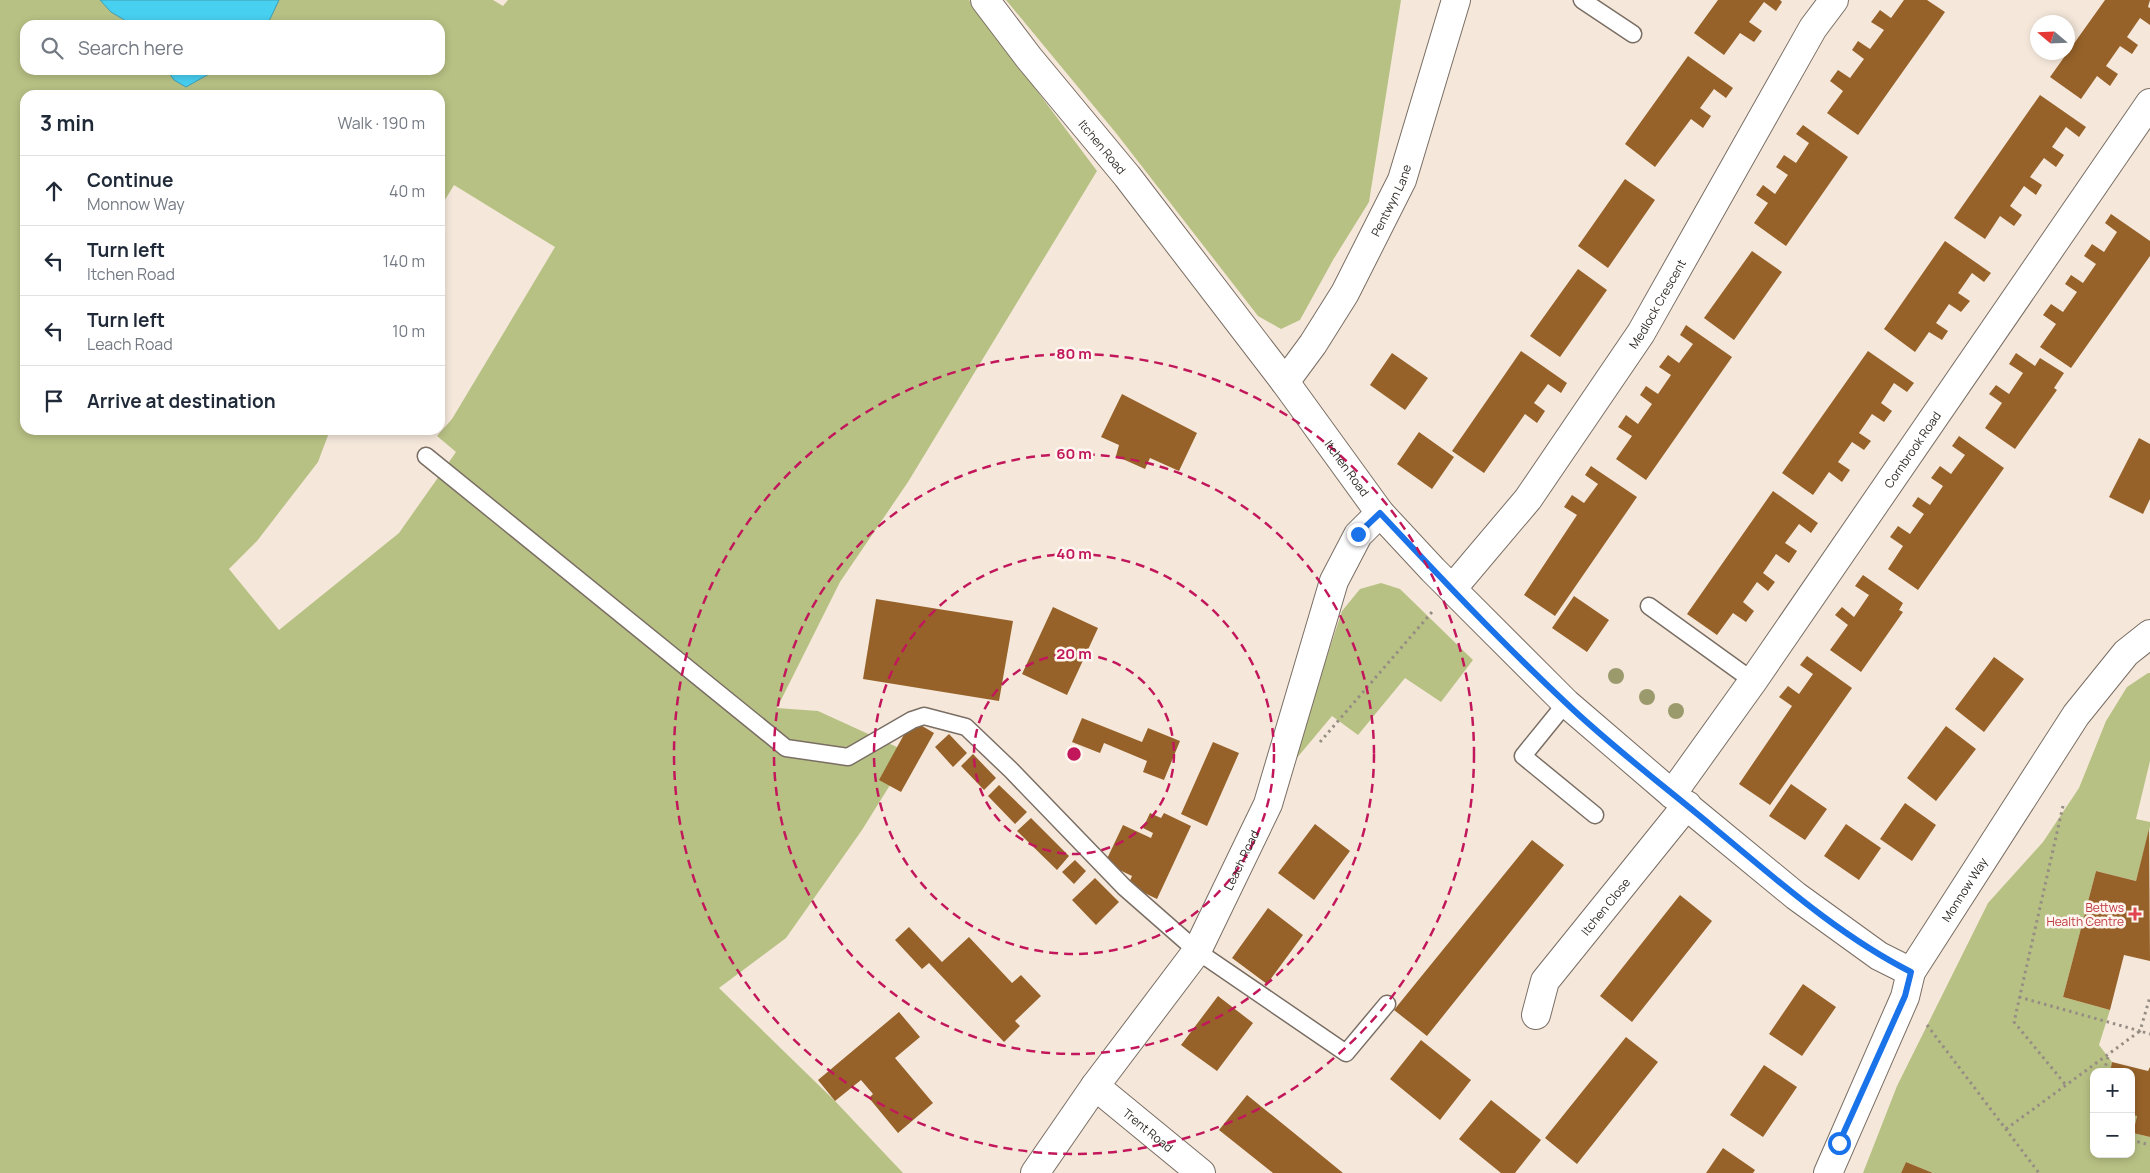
<!DOCTYPE html>
<html lang="en">
<head>
<meta charset="utf-8">
<style>
  :root { --surface:#fff; --page:#f2f2f3; --text:#1f2937; --muted:#747a83; --line:#e0e1e3 }
  body { margin:0; font-family:Manrope,sans-serif; background:var(--page); color:var(--text) }
  .controls { position:absolute; right:15px; bottom:15px; display:grid; overflow:hidden; border-radius:10px; box-shadow:0 2px 8px #0003 }
  .controls button { width:45px; height:45px; display:grid; place-items:center; padding:0; border:0; border-bottom:1px solid var(--line); background:var(--surface); color:var(--text); font:25px sans-serif }
  .compass { position:absolute; left:2030px; top:15px; width:45px; height:45px; border-radius:50%; background:var(--surface); box-shadow:0 2px 8px #0003; rotate:289deg }
  .stop { position:absolute; width:15px; height:15px; margin:-11px; border:4px solid #1a73e8; border-radius:50%; background:#fff }
  .stop.end { background:#1a73e8; border-color:#fff; box-shadow:0 1px 5px #0008 }
  .list { margin:0; padding:0; list-style:none }
  h2 { display:flex; justify-content:space-between; align-items:center; height:65px; margin:0; padding:0 20px; font-size:21px }
  h2 small { font-size:16px; font-weight:400; color:var(--muted) }
  .list li { display:grid; grid-template-columns:32px 1fr auto; gap:15px; align-items:center; box-sizing:border-box; height:70px; padding:0 20px; border-top:1px solid var(--line) }
  .list b { display:block; font-size:19px; white-space:nowrap }
  .list p { margin:0; font-size:16px; white-space:nowrap; color:var(--muted) }
  .list em { font-size:16px; font-style:normal; color:var(--muted) }
  .icon { flex:none; width:28px; height:28px; fill:none; stroke:currentColor; stroke-width:2; stroke-linecap:round; stroke-linejoin:round }
  .map { position:relative; flex:none; width:2150px; height:1173px; overflow:hidden }
  .search { position:absolute; background:var(--surface); box-shadow:0 2px 8px #0003; left:20px; top:20px; width:425px; height:55px; display:flex; align-items:center; gap:12px; box-sizing:border-box; padding:0 18px; border-radius:15px; color:var(--muted); font-size:19px }
  .panel { position:absolute; background:var(--surface); box-shadow:0 2px 8px #0003; left:20px; top:90px; width:425px; height:345px; border-radius:15px }
  .map>svg:first-child { display:block }
</style>
</head>
<body>
<div class="map">
<svg width="2150" height="1173" viewBox="0 0 2150 1173">
  <rect width="100%" height="100%" fill="#f5e8db"/>
  <path fill="#b8c184" fill-rule="evenodd" d="M 0,0 L 493,0 L 503,6 L 508,0 L 969,0 L 1097,171 L 908,482 L 840,582 L 777,708 L 818,711 L 910,753 L 862,830 L 786,938 L 719,988 L 835,1101 L 903,1173 L 0,1173 ZM 25,25 L 440,25 L 440,70 L 25,70 ZM 25,95 L 440,95 L 440,208 L 454,185 L 555,247 L 452,419 L 437,436 L 456,452 L 399,533 L 279,630 L 229,569 L 257,541 L 318,462 L 330,430 L 25,430 Z
    M 1006,0 L 1401,0 L 1369,202 L 1333,260 L 1300,320 L 1281,329 L 1258,316 L 1116,133 Z
    M 1381,583 L 1400,589 L 1473,660 L 1441,702 L 1405,678 L 1358,735 L 1332,716 L 1291,765 L 1342,611 L 1360,589 Z
    M 2148,673 L 2150,673 L 2150,761 L 2136,819 L 2150,822 L 2150,827 L 2136,881 L 2096,871 L 2063,997 L 2110,1010 L 2099,1045 L 2112,1062 L 2110,1072 L 2094,1072 L 2094,1154 L 2131,1154 L 2131,1115 L 2137,1116 L 2133,1133 L 2150,1137 L 2150,1173 L 1933,1173 L 1906,1162 L 1901,1173 L 1863,1173 L 1897,1086 L 1988,903 L 2043,842 L 2079,788 L 2106,721 L 2127,687 Z"/>
  <path fill="#48d0f1" stroke="#419eb4" d="M 100,0 L 279,0 L 270,19 L 265,25 L 133,25 L 111,12 Z
    M 167,70 L 216,70 L 186,87 L 174,80 Z"/>
  <path fill="#966229" d="M 1718,0 L 1780,0 L 1782,2 L 1776,11 L 1764,2 L 1749,22 L 1762,31 L 1754,42 L 1740,33 L 1724,55 L 1694,33 Z
    M 1904,0 L 1927,0 L 1945,12 L 1858,135 L 1827,113 L 1843,91 L 1830,81 L 1838,70 L 1850,78 L 1864,59 L 1852,50 L 1858,41 L 1870,49 L 1884,30 L 1871,22 L 1880,10 L 1891,18 Z
    M 2105,0 L 2150,0 L 2148,7 L 2150,8 L 2150,25 L 2140,18 L 2127,37 L 2138,45 L 2132,54 L 2120,46 L 2106,66 L 2118,74 L 2110,86 L 2097,76 L 2081,99 L 2050,77 Z
    M 1688,56 L 1733,88 L 1726,98 L 1714,89 L 1700,108 L 1711,116 L 1703,128 L 1691,119 L 1655,167 L 1625,144 Z
    M 2040,95 L 2086,127 L 2079,137 L 2066,127 L 2052,147 L 2064,155 L 2056,167 L 2044,158 L 2030,177 L 2042,185 L 2036,195 L 2024,186 L 2010,206 L 2022,215 L 2014,226 L 2000,216 L 1985,239 L 1954,218 Z
    M 1803,125 L 1848,157 L 1786,246 L 1754,223 L 1768,203 L 1756,195 L 1763,185 L 1775,194 L 1788,175 L 1776,167 L 1784,155 L 1796,163 L 1809,143 L 1796,134 Z
    M 1625,179 L 1655,200 L 1608,268 L 1578,246 Z
    M 2111,214 L 2150,241 L 2150,256 L 2071,368 L 2040,347 L 2056,324 L 2043,315 L 2051,304 L 2063,312 L 2077,292 L 2065,284 L 2071,275 L 2083,283 L 2096,264 L 2084,256 L 2092,244 L 2104,252 L 2117,232 L 2105,223 Z
    M 1945,241 L 1991,273 L 1984,282 L 1972,273 L 1958,293 L 1970,301 L 1961,312 L 1949,304 L 1936,323 L 1948,331 L 1942,340 L 1929,332 L 1915,352 L 1884,329 Z
    M 1752,251 L 1782,272 L 1734,340 L 1704,318 Z
    M 1578,269 L 1607,290 L 1560,357 L 1530,336 Z
    M 1686,325 L 1732,357 L 1646,480 L 1616,459 L 1632,436 L 1618,427 L 1626,415 L 1638,424 L 1652,404 L 1640,395 L 1646,386 L 1658,394 L 1671,375 L 1659,367 L 1668,355 L 1679,363 L 1693,344 L 1680,335 Z
    M 1521,351 L 1567,383 L 1561,393 L 1548,384 L 1534,403 L 1545,411 L 1537,423 L 1525,414 L 1484,473 L 1452,451 Z
    M 1868,351 L 1914,383 L 1907,392 L 1894,383 L 1881,403 L 1892,411 L 1884,422 L 1872,414 L 1859,433 L 1871,441 L 1864,450 L 1852,442 L 1838,462 L 1850,470 L 1842,482 L 1829,472 L 1813,495 L 1782,473 Z
    M 1392,353 L 1428,378 L 1405,410 L 1370,385 Z
    M 2016,353 L 2035,366 L 2040,358 L 2064,373 L 2054,388 L 2057,390 L 2015,449 L 1985,428 L 2002,403 L 1989,394 L 1996,385 L 2009,394 L 2023,373 L 2009,364 Z
    M 1122,394 L 1197,433 L 1179,471 L 1150,458 L 1145,469 L 1116,456 L 1119,445 L 1101,437 Z
    M 1419,432 L 1454,457 L 1432,489 L 1397,464 Z
    M 1959,436 L 2004,468 L 1918,590 L 1888,569 L 1903,546 L 1890,537 L 1898,526 L 1910,534 L 1924,514 L 1912,506 L 1918,497 L 1930,505 L 1943,486 L 1931,478 L 1940,466 L 1951,474 L 1965,455 L 1952,446 Z
    M 2139,438 L 2150,444 L 2150,499 L 2143,514 L 2109,497 Z
    M 1591,466 L 1637,497 L 1555,616 L 1524,595 L 1577,515 L 1564,507 L 1572,495 L 1584,503 L 1598,484 L 1585,475 Z
    M 1773,491 L 1818,523 L 1811,533 L 1799,524 L 1785,543 L 1797,551 L 1789,563 L 1776,554 L 1763,573 L 1775,582 L 1768,591 L 1757,582 L 1743,602 L 1754,611 L 1746,622 L 1733,613 L 1717,635 L 1687,614 Z
    M 1863,575 L 1903,603 L 1899,610 L 1903,612 L 1861,672 L 1830,650 L 1848,625 L 1835,615 L 1842,607 L 1854,617 L 1869,595 L 1855,586 Z
    M 1574,596 L 1609,620 L 1587,652 L 1552,628 Z
    M 876,599 L 1013,621 L 999,701 L 863,679 Z
    M 1053,607 L 1098,628 L 1067,695 L 1022,674 Z
    M 1807,656 L 1852,688 L 1770,805 L 1739,784 L 1792,706 L 1779,697 L 1788,686 L 1799,694 L 1813,674 L 1800,665 Z
    M 1994,657 L 2024,679 L 1984,732 L 1955,709 Z
    M 1082,718 L 1142,742 L 1148,728 L 1180,741 L 1164,780 L 1143,772 L 1147,761 L 1104,743 L 1100,753 L 1072,742 Z
    M 912,720 L 934,733 L 901,792 L 879,780 Z
    M 1946,726 L 1976,749 L 1936,801 L 1907,778 Z
    M 949,734 L 967,753 L 953,767 L 935,747 Z
    M 1213,742 L 1239,753 L 1207,826 L 1181,814 Z
    M 973,754 L 996,778 L 984,790 L 961,766 Z
    M 1791,784 L 1827,809 L 1805,840 L 1769,816 Z
    M 999,785 L 1027,812 L 1015,824 L 988,796 Z
    M 1905,803 L 1936,825 L 1912,861 L 1880,839 Z
    M 1150,813 L 1161,818 L 1164,813 L 1191,826 L 1157,899 L 1128,885 L 1132,876 L 1105,863 L 1123,825 L 1151,838 L 1153,833 L 1143,828 Z
    M 1031,818 L 1069,856 L 1057,870 L 1017,831 Z
    M 1315,824 L 1350,851 L 1314,900 L 1278,873 Z
    M 1846,824 L 1881,848 L 1859,880 L 1824,856 Z
    M 2149,829 L 2150,961 L 2124,955 L 2110,1010 L 2063,997 L 2096,871 L 2136,881 Z
    M 1532,840 L 1564,865 L 1427,1036 L 1394,1010 Z
    M 1075,860 L 1086,871 L 1074,884 L 1062,872 Z
    M 1095,878 L 1119,902 L 1096,925 L 1072,900 Z
    M 1680,895 L 1712,921 L 1632,1022 L 1600,996 Z
    M 1268,908 L 1303,935 L 1267,984 L 1232,958 Z
    M 909,927 L 942,962 L 969,937 L 1012,983 L 1021,975 L 1041,996 L 1015,1021 L 1020,1026 L 1004,1042 L 929,963 L 922,969 L 895,940 Z
    M 1803,984 L 1836,1007 L 1802,1056 L 1769,1034 Z
    M 1218,996 L 1253,1023 L 1217,1071 L 1181,1045 Z
    M 899,1012 L 920,1037 L 895,1058 L 933,1103 L 898,1133 L 869,1098 L 873,1094 L 861,1080 L 835,1101 L 818,1080 Z
    M 1626,1037 L 1658,1062 L 1577,1164 L 1545,1138 Z
    M 1421,1040 L 1471,1080 L 1440,1120 L 1390,1079 Z
    M 2112,1062 L 2148,1071 L 2150,1067 L 2150,1137 L 2133,1133 L 2137,1116 L 2131,1115 L 2131,1072 L 2110,1072 Z
    M 1764,1065 L 1797,1087 L 1763,1137 L 1730,1115 Z
    M 1247,1095 L 1294,1133 L 1343,1173 L 1273,1173 L 1219,1130 Z
    M 1491,1100 L 1541,1140 L 1515,1173 L 1501,1173 L 1459,1139 Z
    M 1723,1148 L 1755,1170 L 1753,1173 L 1706,1173 Z
    M 1906,1162 L 1933,1173 L 1901,1173 Z"/>
  <g fill="none" stroke-linecap="round" stroke-linejoin="round">
    <defs>
      <path id="lane" d="M 1582,0 L 1633,34
        M 426,456 L 786,748 L 848,757 L 912,720 L 924,716 L 966,727 L 1011,770 L 1124,887 L 1197,951 L 1346,1053 L 1387,1004
        M 1649,606 L 1753,681
        M 1566,703 L 1523,756 L 1595,815"/>
      <g id="street">
        <path id="s1" d="M 985,0 L 1029,58 L 1127,176 L 1285,382 L 1380,513 L 1433,570 L 1566,703 L 1672,794 L 1796,896 L 1879,956 L 1911,972"/>
        <path id="s2" d="M 1285,382 L 1313,344 L 1345,293 L 1402,180 L 1456,0"/>
        <path id="s3" d="M 1452,589 L 1528,499 L 1641,333 L 1813,28 L 1834,0"/>
        <path id="s4" d="M 1672,794 L 1753,681 L 2150,103"/>
        <path id="s5" d="M 1536,1015 L 1545,981 L 1687,805"/>
        <path id="s6" d="M 1095,1086 L 1201,1173"/>
        <path id="s7" d="M 1035,1173 L 1095,1086 L 1197,951 L 1268,804 L 1334,581 L 1358,535 L 1380,513"/>
      </g>
      <g id="secondary">
        <path id="s8" d="M 1828,1173 L 1905,997 L 1911,972 L 2076,715 L 2126,653 L 2150,634"/>
      </g>
    </defs>
    <use href="#lane" stroke="#7a6e64" stroke-width="19"/>
    <use href="#street" stroke="#7a6e64" stroke-width="30"/>
    <use href="#secondary" stroke="#7a6e64" stroke-width="30"/>
    <path stroke="#968d84" stroke-width="3" stroke-dasharray="2.5 4" stroke-linecap="butt" d="M 1320,742 L 1432,612
      M 2063,806 L 2014,1022 L 2065,1084
      M 2019,997 L 2140,1031 L 2150,997
      M 1927,1025 L 2039,1173
      M 2104,1072 L 2109,1053
      M 2094,1118 L 2091,1129 L 2094,1129
      M 2006,1129 L 2140,1031 L 2150,1034
      M 2131,1140 L 2150,1145"/>
    <use href="#lane" stroke="#fff" stroke-width="16"/>
    <use href="#street" stroke="#fff" stroke-width="28"/>
    <use href="#secondary" stroke="#fff" stroke-width="28"/>
  </g>
  <g fill="#9b9a6c">
    <circle cx="1616" cy="676" r="8"/>
    <circle cx="1647" cy="697" r="8"/>
    <circle cx="1676" cy="711" r="8"/>
  </g>
  <g fill="none" stroke-linecap="round" stroke-linejoin="round">
    <path stroke="#1a73e8" stroke-width="6" d="M 1358,534 L 1380,513 C 1440,577 1501,642 1565,702 C 1612,747 1664,786 1713,827 C 1776,879 1838,935 1911,972 L 1905,996 L 1839,1143"/>
  </g>
  <g fill="none" stroke="#c2185b" stroke-width="2.5" stroke-dasharray="9 6">
    <circle cx="1074" cy="754" r="100"/>
    <circle cx="1074" cy="754" r="200"/>
    <circle cx="1074" cy="754" r="300"/>
    <circle cx="1074" cy="754" r="400"/>
  </g>
  <path fill="#e0444e" stroke="#fef6ef" stroke-width="2" d="M2132.5 906.5h5v5h5v5h-5v5h-5v-5h-5v-5h5z"/>
  <g text-anchor="middle" dominant-baseline="central" stroke-width="5" stroke-linejoin="round" paint-order="stroke">
    <g font-size="12" fill="#302b26" stroke="#fef6ef">
      <text stroke="none"><textPath href="#s1" startOffset="188">Itchen Road</textPath></text>
      <text stroke="none"><textPath href="#s2" startOffset="211">Pentwyn Lane</textPath></text>
      <text stroke="none"><textPath href="#s3" startOffset="352">Medlock Crescent</textPath></text>
      <text stroke="none"><textPath href="#s4" startOffset="420">Cornbrook Road</textPath></text>
      <text stroke="none"><textPath href="#s1" startOffset="592">Itchen Road</textPath></text>
      <text stroke="none"><textPath href="#s7" startOffset="376">Leach Road</textPath></text>
      <text stroke="none"><textPath href="#s8" startOffset="316">Monnow Way</textPath></text>
      <text stroke="none"><textPath href="#s5" startOffset="131">Itchen Close</textPath></text>
      <text stroke="none"><textPath href="#s6" startOffset="69">Trent Road</textPath></text>
    </g>
    <g font-size="12" fill="#be3a42" stroke="#fef6ef" text-anchor="end">
      <text x="2124" y="907">Bettws<tspan x="2124" dy="14">Health Centre</tspan></text>
    </g>
  </g>
  <circle cx="1074" cy="754" r="8" fill="#c2185b" stroke="#fef6ef" stroke-width="2.5"/>
  <g font-size="15" text-anchor="middle" font-weight="bold" fill="#c2185b" stroke="#fef6ef" stroke-width="5" stroke-linejoin="round" paint-order="stroke">
    <text x="1074" y="359">80 m</text>
    <text x="1074" y="459">60 m</text>
    <text x="1074" y="559">40 m</text>
    <text x="1074" y="659">20 m</text>
  </g>
</svg>
<div class="controls">
<button>+</button>
<button>−</button>
</div>
<svg class="compass" viewBox="-18 -18 36 36"><path d="M0-13l5 13h-10z" fill="#e53935"/><path d="M0 13l5-13h-10z" fill="#747a83"/></svg>
<div class="stop" style="left:1839px;top:1143px"></div>
<div class="stop end" style="left:1358px;top:534px"></div>
<div class="search"><svg class="icon" aria-label="search" viewBox="0 0 24 24"><circle cx="10" cy="10" r="6"/><path d="M15 15l6 6"/></svg>Search here</div>
<section class="panel">
<h2>3 min<small>Walk · 190 m</small></h2>
<ul class="list">
<li><svg class="icon" aria-label="ahead" viewBox="0 0 24 24"><path d="M12 20V5M6 11l6-6 6 6"/></svg><div><b>Continue</b><p>Monnow Way</p></div><em>40 m</em></li>
<li><svg class="icon" aria-label="left" viewBox="0 0 24 24"><path d="M17 20v-9H6M10 6l-5 5 5 5"/></svg><div><b>Turn left</b><p>Itchen Road</p></div><em>140 m</em></li>
<li><svg class="icon" aria-label="left" viewBox="0 0 24 24"><path d="M17 20v-9H6M10 6l-5 5 5 5"/></svg><div><b>Turn left</b><p>Leach Road</p></div><em>10 m</em></li>
<li><svg class="icon" aria-label="arrive" viewBox="0 0 24 24"><path d="M6 21V4h12l-3 4 3 4H6"/></svg><div><b>Arrive at destination</b></div></li>
</ul>
</section>
</div>
</body>
</html>
